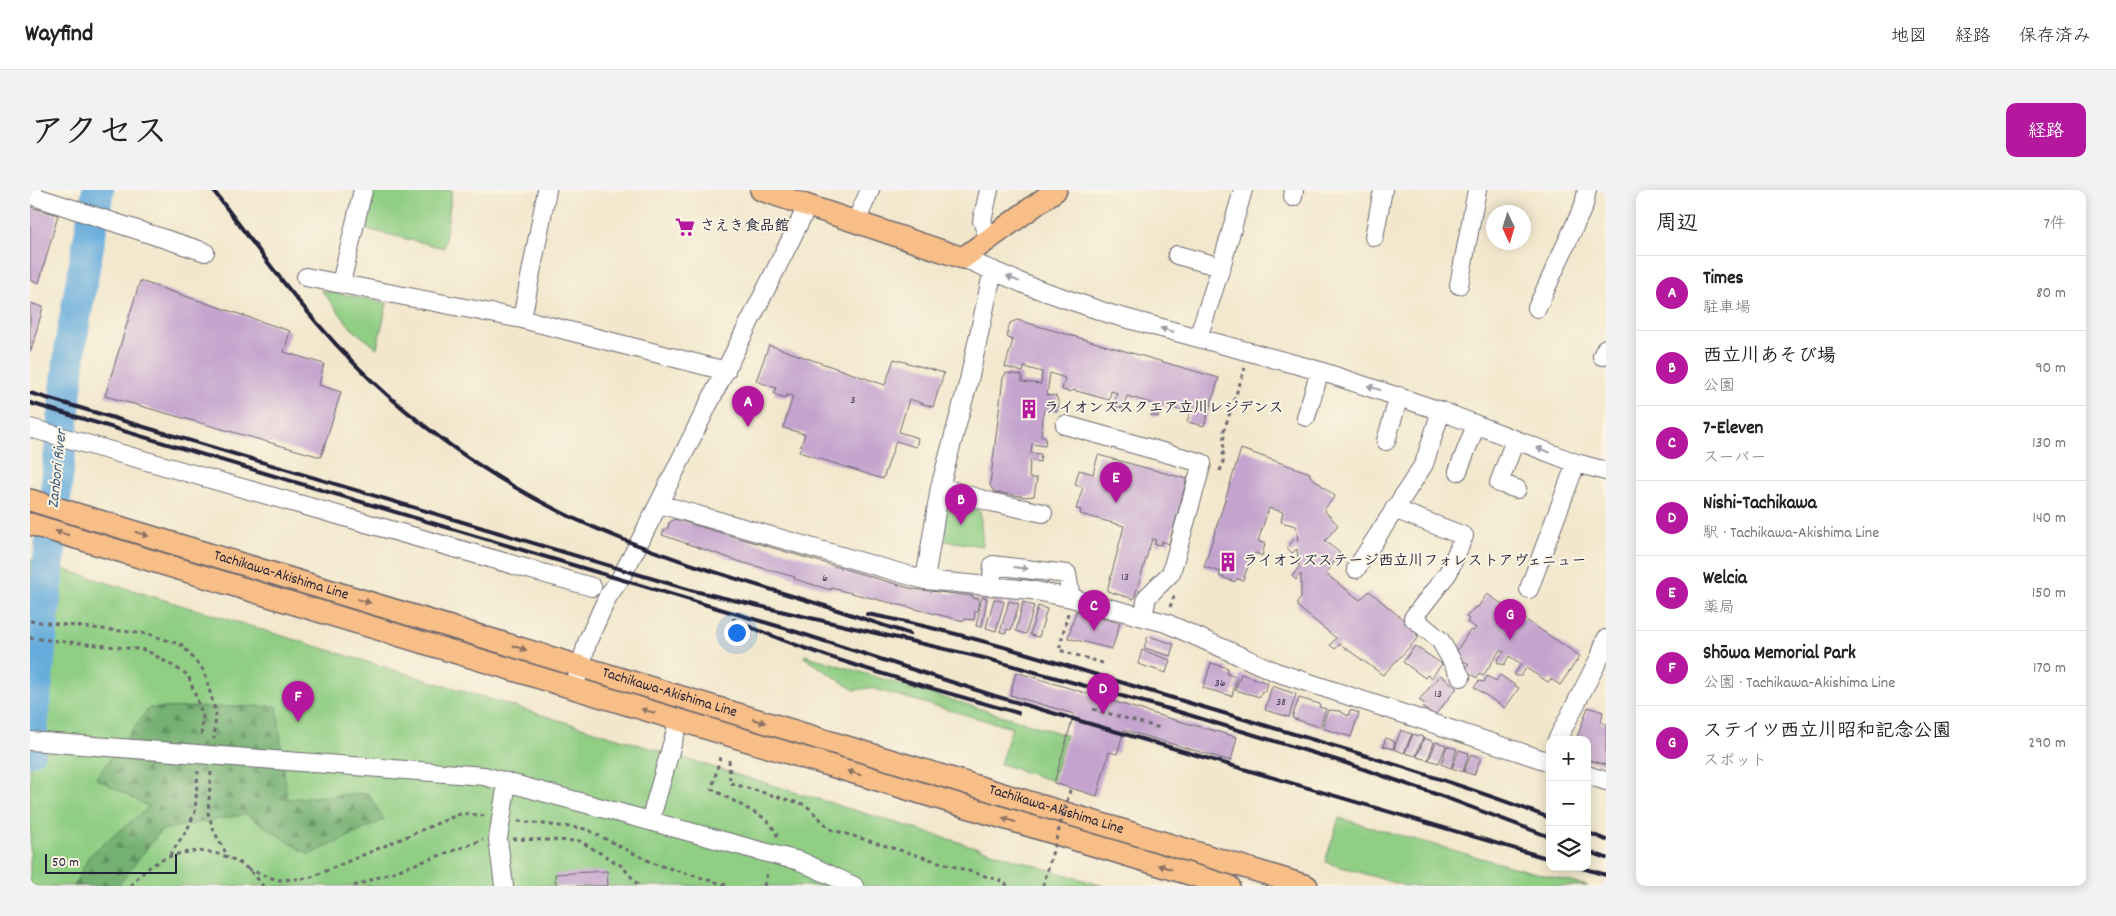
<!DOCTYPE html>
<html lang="ja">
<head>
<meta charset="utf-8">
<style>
  :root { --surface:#fff; --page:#f2f2f2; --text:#222; --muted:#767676; --line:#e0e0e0; --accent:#b5179e }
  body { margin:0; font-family:Dekko,"Klee One",sans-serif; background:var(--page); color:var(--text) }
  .controls { position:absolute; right:15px; bottom:15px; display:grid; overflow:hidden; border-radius:10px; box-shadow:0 2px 12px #0003 }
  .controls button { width:45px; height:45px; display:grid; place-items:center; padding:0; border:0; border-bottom:1px solid var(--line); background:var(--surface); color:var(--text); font:25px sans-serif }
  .compass { position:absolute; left:1456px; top:15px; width:45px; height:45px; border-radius:50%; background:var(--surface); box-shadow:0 2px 12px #0003; rotate:176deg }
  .scale { position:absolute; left:15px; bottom:12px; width:132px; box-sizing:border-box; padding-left:5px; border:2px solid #22223b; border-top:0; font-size:14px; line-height:18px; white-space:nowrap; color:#22223b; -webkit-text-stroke:4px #fcf5e5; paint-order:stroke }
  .you { position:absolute; left:706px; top:442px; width:18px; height:18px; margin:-12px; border:4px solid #fff; border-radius:50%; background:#1a73e8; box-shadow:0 0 0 8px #1a73e833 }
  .badge { display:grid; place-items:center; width:32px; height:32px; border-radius:50%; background:var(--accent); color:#fff; font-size:16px; font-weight:700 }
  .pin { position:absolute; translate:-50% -41px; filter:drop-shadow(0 1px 2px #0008) }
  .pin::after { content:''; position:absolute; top:26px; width:18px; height:15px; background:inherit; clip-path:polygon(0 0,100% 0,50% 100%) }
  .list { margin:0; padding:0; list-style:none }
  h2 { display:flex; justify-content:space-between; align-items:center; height:65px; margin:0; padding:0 20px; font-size:21px }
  h2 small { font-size:16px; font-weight:400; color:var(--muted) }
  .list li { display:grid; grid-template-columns:32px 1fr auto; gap:15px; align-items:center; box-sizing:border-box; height:75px; padding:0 20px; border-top:1px solid var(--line) }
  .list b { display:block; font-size:19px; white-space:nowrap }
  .list p { margin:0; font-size:16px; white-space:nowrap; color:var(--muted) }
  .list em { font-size:16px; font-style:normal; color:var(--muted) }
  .icon { flex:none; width:28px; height:28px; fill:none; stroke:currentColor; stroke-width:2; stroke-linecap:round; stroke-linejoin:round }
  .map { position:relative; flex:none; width:1576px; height:696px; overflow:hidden; border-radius:10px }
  header { display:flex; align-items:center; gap:30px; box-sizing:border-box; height:70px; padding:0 25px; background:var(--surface); border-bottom:1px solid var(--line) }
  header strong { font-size:24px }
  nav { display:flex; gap:28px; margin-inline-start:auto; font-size:18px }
  .intro { display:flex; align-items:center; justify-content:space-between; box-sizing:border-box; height:120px; padding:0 30px }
  h1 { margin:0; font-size:35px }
  .button { padding:12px 22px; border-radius:10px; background:var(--accent); color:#fff; font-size:18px; font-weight:700 }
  main { display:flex; gap:30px; padding:0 30px }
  aside { flex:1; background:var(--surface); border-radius:10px; box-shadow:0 2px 12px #0003 }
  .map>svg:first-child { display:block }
</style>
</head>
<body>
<header>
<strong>Wayfind</strong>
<nav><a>地図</a><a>経路</a><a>保存済み</a></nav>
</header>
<div class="intro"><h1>アクセス</h1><a class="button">経路</a></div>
<main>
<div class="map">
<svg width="1576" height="696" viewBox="0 0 1576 696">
  <defs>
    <pattern id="forest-firs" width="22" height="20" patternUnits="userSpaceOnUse" patternTransform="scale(1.25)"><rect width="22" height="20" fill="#74b172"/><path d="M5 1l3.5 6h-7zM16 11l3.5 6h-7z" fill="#5f905f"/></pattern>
  </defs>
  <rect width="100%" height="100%" fill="#fcf5e5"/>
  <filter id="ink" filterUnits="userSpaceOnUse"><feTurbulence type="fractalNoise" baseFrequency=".02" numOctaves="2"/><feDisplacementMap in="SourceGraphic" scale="10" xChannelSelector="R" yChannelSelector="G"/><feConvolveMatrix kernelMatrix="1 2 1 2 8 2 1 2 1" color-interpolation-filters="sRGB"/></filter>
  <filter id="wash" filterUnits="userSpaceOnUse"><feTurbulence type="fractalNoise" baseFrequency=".0096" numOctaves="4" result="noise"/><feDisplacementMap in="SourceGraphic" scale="20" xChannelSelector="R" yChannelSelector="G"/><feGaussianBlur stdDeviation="1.12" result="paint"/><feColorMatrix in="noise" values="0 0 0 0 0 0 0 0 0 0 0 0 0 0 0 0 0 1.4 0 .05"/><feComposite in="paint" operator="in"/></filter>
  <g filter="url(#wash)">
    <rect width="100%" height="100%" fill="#f2e7cc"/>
    <path fill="#90ce84" stroke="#597860" d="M 338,0 L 422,0 L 414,58 L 328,37 Z
      M 291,100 L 357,113 L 347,158 L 322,139 Z
      M 917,312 L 950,321 L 953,356 L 909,350 Z
      M 0,369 L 1073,696 L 0,696 Z
      M 775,465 L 1036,545 L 1023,591 L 970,574 L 982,538 L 841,498 L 824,500 L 774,467 Z
      M 1309,628 L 1483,677 L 1558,696 L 1375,696 L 1295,672 Z"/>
    <path fill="url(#forest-firs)" stroke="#4b6a56" d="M 247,516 L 257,609 L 338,603 L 354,630 L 279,665 L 216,624 L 131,640 L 88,696 L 44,696 L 59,666 L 119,617 L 66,588 L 119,518 Z"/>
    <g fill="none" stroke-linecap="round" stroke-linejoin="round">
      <path stroke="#65acdc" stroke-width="32" d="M 0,560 L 41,151 L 68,0"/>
    </g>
    <g id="blocks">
      <path fill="#c4a4ce" d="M 0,17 L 28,25 L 9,93 L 0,90 Z
        M 110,91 L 260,141 L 254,162 L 294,174 L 289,195 L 311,202 L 291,267 L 75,206 Z
        M 0,113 L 13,117 L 1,161 L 0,161 Z
        M 987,130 L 1189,188 L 1174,236 L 1157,232 L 1160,223 L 1131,215 L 1128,227 L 1121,225 L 1124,214 L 1097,206 L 1093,218 L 1084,216 L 1087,203 L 1081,201 L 1079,210 L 1043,200 L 1041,202 L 1032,200 L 1035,188 L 1020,183 L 1017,205 L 1026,206 L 1029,213 L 1028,221 L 1014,220 L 1011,246 L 1016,247 L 1015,256 L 1002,254 L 1001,263 L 1011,264 L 1010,272 L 1000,270 L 999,288 L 1007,288 L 1004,306 L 996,307 L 964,302 L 960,295 L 973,188 L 976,183 L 992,185 L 992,192 L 1011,194 L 1012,182 L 994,177 L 993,182 L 975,177 L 983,150 L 978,148 L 977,144 L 979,137 L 980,133 Z
        M 739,155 L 855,195 L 864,169 L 914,183 L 903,217 L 879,209 L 869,242 L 888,248 L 886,257 L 866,251 L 853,289 L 769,262 L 775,244 L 753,238 L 763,206 L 757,205 L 756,208 L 744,204 L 746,198 L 726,191 Z
        M 1211,259 L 1280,283 L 1280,286 L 1305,306 L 1294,320 L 1308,335 L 1295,351 L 1310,363 L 1296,384 L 1330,410 L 1339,401 L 1388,442 L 1386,444 L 1389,447 L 1353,485 L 1310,454 L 1305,459 L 1300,455 L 1306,448 L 1268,417 L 1267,413 L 1271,408 L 1271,384 L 1266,390 L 1262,386 L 1269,377 L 1267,359 L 1262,363 L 1257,358 L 1264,349 L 1268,350 L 1266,336 L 1251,332 L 1253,322 L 1239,318 L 1228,351 L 1235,354 L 1232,366 L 1225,363 L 1222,366 L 1213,390 L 1206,389 L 1205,392 L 1189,386 L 1191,382 L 1174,377 Z
        M 1068,265 L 1157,289 L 1139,354 L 1132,351 L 1131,355 L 1124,354 L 1126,350 L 1122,349 L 1104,409 L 1077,401 L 1094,336 L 1050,324 L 1051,320 L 1046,319 L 1053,297 L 1045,295 L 1049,280 L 1063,284 Z
        M 644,329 L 883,399 L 943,406 L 943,408 L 949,409 L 947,422 L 945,421 L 944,430 L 935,429 L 934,431 L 801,398 L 801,400 L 764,389 L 765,387 L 711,372 L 632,345 L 634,340 L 638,338 L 639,333 Z
        M 1457,404 L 1550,466 L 1530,495 L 1521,489 L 1518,492 L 1496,478 L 1491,486 L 1485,486 L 1485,483 L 1491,474 L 1479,466 L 1474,475 L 1468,473 L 1467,470 L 1474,462 L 1470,460 L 1453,486 L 1449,484 L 1447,488 L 1435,480 L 1439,474 L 1424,465 L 1440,440 L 1443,441 L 1446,438 L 1437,432 L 1439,429 L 1436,427 L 1445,417 L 1447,418 Z
        M 952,407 L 957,408 L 952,437 L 946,436 Z
        M 964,409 L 974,412 L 966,441 L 956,438 Z
        M 979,411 L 989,414 L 981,440 L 977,439 L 976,443 L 970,442 Z
        M 993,412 L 1004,416 L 996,444 L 986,441 Z
        M 1008,416 L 1017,419 L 1009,447 L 1000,445 Z
        M 1046,421 L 1090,433 L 1082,459 L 1038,448 Z
        M 1118,446 L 1144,454 L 1140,466 L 1114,458 Z
        M 1385,456 L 1412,474 L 1401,488 L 1397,485 L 1395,488 L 1373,472 Z
        M 1112,460 L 1140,470 L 1136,483 L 1108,474 Z
        M 1181,473 L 1198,478 L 1197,484 L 1207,487 L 1202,506 L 1173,498 Z
        M 986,482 L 1138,528 L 1207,547 L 1201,571 L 1094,540 L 1087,564 L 1079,562 L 1067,606 L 1024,593 L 1044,524 L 980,505 Z
        M 1211,484 L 1238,493 L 1235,502 L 1232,501 L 1230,507 L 1205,500 Z
        M 1410,485 L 1427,498 L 1404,526 L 1392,517 L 1395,514 L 1389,510 Z
        M 1470,485 L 1489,498 L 1475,518 L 1444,497 L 1449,491 L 1454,492 L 1457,486 L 1466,491 Z
        M 1242,496 L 1266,504 L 1259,527 L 1235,520 Z
        M 1269,508 L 1290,514 L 1289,517 L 1296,519 L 1290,537 L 1262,528 Z
        M 1558,517 L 1573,522 L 1571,532 L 1576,534 L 1576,575 L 1559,570 L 1557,575 L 1557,550 L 1546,550 Z
        M 1298,520 L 1310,521 L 1318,526 L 1320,520 L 1329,523 L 1321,547 L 1292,538 Z
        M 1371,540 L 1382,544 L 1374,563 L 1364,559 Z
        M 1383,544 L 1393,547 L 1386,566 L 1375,563 Z
        M 1356,548 L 1365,552 L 1363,559 L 1353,556 Z
        M 1394,548 L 1404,552 L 1398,570 L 1387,567 Z
        M 1406,552 L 1416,555 L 1409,573 L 1399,570 Z
        M 1417,556 L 1427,559 L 1421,578 L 1411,574 Z
        M 1429,560 L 1439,563 L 1433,582 L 1422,578 Z
        M 1441,564 L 1451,568 L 1444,585 L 1434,582 Z
        M 577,681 L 578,696 L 526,696 L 525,684 Z"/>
    </g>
  </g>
  <g filter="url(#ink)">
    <use href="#blocks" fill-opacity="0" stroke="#6b676e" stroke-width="1"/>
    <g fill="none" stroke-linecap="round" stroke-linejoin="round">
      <defs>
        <path id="minor" d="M 959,0 L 952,31 L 959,49
          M 0,5 L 175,62
          M 1263,7 L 1264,0
          M 826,31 L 840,0
          M 1344,47 L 1353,0
          M 1147,65 L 1191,77 L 1168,148
          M 933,68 L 999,96 L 1080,124 L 1290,181 L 1411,221 L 1546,273 L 1576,281
          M 1191,77 L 1213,0
          M 276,87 L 492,129 L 696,181
          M 311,93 L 333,0
          M 1429,95 L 1447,0
          M 1507,118 L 1554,15 L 1557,0
          M 492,129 L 517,0
          M 1572,166 L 1576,158
          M 1276,227 L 1290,181
          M 1035,235 L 1172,273 L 1141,383 L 1117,407 L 1113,427
          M 0,238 L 562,397
          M 1485,250 L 1469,293 L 1487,299
          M 1356,251 L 1369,206
          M 1428,281 L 1446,235
          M 910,297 L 961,312 L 1013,323
          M 629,314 L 895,390 L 1001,400 L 1041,408 L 1136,433 L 1246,482 L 1520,572
          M 1364,319 L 1434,346 L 1418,383 L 1383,428 L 1410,450 L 1431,487
          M 1326,379 L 1394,274 L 1411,221
          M 895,390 L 910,297 L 939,190 L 963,80
          M 961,396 L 963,375 L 1037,384 L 1041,408
          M 1499,399 L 1546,273
          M 547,488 L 558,450 L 578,406 L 590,389 L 608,355 L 778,15
          M 1527,550 L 1570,467 L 1576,449
          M 0,551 L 156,563
          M 191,566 L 454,586 L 730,661
          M 1557,585 L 1576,591
          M 620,631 L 649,530
          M 753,667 L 770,671 L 824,696
          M 474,696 L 468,649 L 477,592"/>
        <g id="major">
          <path d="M 731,0 L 933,68 L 1026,0"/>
          <path id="s1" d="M 0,310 L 1277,696"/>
          <path d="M 0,334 L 1199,696"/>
        </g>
      </defs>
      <use href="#minor" stroke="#6b676e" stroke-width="20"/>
      <use href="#major" stroke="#6b676e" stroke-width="24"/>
      <path stroke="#6b676e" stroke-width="3" stroke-dasharray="4 4" stroke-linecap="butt" d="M 1190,281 L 1193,272 L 1194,240 L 1215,178
        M 1140,417 L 1145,404
        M 1038,423 L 1029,460 L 1076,474
        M 0,431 L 118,444 L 152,455 L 174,481 L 186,523 L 184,549
        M 0,448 L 116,460 L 158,485 L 173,526 L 171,547
        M 1063,519 L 1130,538 L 1132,537
        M 690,567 L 682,599 L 736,629 L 747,643 L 746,647
        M 699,570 L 700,593 L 776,615 L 800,639 L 975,692 L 977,696
        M 181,582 L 178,623 L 184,641 L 198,667
        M 488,631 L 556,639 L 625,674 L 699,696
        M 483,649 L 550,651 L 592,676 L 609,696
        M 140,665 L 158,638 L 165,622 L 168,581
        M 218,679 L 247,690 L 279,688 L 432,623 L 454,626
        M 101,696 C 133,651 202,649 233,696
        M 324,696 L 453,650
        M 734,696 L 738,680"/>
      <use href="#minor" stroke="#fff" stroke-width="18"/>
      <use href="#major" stroke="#f7be88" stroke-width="21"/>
      <path stroke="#22223b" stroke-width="4" d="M 183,0 C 233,66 281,133 341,190 C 401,246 471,294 545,329 C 625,366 711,390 795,416 C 823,425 851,435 880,444
        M 0,203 L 664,401 L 954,468 L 1146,521 L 1316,573 L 1414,607 L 1520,647
        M 0,213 L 754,438 L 965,506 L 1520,669
        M 837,424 C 944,444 1048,480 1153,511 C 1276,548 1400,582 1520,628
        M 704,430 C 795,470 893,496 988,523
        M 1557,642 L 1576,650
        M 1557,661 L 1576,668
        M 1549,677 L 1576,685"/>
      <defs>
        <path id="minor-bridge" d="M 156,563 L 191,566
          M 730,661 L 753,667"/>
      </defs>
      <use href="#minor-bridge" stroke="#6b676e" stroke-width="20" stroke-linecap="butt"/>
      <path stroke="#6b676e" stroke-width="3" stroke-dasharray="4 4" stroke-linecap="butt" d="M 1013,696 L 1041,597"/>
      <use href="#minor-bridge" stroke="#fff" stroke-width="18"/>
    </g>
    <defs><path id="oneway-solid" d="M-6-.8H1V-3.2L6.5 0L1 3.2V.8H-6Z" transform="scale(1.25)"/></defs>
    <g fill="#9c9ca7">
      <use href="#oneway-solid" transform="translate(983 89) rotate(-157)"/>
      <use href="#oneway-solid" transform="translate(1137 140) rotate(-164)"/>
      <use href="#oneway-solid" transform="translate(1344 198) rotate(-162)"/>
      <use href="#oneway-solid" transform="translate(1513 260) rotate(-159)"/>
      <use href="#oneway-solid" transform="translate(991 378) rotate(7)"/>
    </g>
    <g fill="#8c7062">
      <use href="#oneway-solid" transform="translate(32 343) rotate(-163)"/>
      <use href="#oneway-solid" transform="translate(112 344) rotate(17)"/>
      <use href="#oneway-solid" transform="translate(334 411) rotate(16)"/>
      <use href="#oneway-solid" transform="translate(490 458) rotate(18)"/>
      <use href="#oneway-solid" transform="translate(618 521) rotate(-164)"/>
      <use href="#oneway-solid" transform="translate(729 531) rotate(17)"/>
      <use href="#oneway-solid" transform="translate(824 583) rotate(-163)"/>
      <use href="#oneway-solid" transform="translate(979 630) rotate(-163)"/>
      <use href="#oneway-solid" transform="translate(1135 677) rotate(-163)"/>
    </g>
  </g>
  <defs>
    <symbol id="supermarket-bare" viewBox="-9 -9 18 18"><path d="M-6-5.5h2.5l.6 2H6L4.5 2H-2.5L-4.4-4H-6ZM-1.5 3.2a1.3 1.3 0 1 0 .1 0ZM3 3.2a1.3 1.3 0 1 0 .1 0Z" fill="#b5179e" stroke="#fcf5e5" stroke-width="2.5" paint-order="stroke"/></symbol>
    <symbol id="building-bare" viewBox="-9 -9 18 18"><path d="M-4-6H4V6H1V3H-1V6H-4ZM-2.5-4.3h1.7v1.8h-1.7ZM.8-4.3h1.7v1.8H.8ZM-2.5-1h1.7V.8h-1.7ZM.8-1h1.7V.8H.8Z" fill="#b5179e" stroke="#fcf5e5" stroke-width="2.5" paint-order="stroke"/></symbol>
  </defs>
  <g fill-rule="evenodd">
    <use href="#supermarket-bare" x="641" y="23" width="28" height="28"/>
    <use href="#building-bare" x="985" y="205" width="28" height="28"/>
    <use href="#building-bare" x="1184" y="358" width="28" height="28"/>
  </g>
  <g text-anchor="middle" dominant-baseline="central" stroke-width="4" stroke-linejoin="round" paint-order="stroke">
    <g font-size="12" fill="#4a4260">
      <text x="823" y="210">3</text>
      <text x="1095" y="387">13</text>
      <text x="795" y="388">6</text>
      <text x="1190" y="493">36</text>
      <text x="1408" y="504">13</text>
      <text x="1251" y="512">38</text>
    </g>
    <g font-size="15" font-weight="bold" fill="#22223b" stroke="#fcf5e5" text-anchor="start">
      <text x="670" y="37">さえき食品館</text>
      <text x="1014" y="219">ライオンズスクエア立川レジデンス</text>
      <text x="1213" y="372">ライオンズステージ西立川フォレストアヴェニュー</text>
    </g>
    <g font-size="15" fill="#22223b" stroke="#fcf5e5">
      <text stroke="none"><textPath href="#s1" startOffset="262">Tachikawa-Akishima Line</textPath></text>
      <text stroke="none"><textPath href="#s1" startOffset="668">Tachikawa-Akishima Line</textPath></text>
      <text stroke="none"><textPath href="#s1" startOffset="1072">Tachikawa-Akishima Line</textPath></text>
    </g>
    <g font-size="16" font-style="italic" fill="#3d597b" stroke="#fcf5e5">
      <text transform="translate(28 279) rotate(-84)">Zanbori River</text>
    </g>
  </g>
</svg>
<div class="controls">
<button>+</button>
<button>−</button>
<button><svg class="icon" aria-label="layers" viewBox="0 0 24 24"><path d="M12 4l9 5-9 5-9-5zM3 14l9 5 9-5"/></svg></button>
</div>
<svg class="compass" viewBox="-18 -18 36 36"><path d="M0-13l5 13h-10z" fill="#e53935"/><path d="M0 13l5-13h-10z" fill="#767676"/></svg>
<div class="scale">50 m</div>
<div class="you"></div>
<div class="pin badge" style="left:718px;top:237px">A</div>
<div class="pin badge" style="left:931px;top:335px">B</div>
<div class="pin badge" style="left:1064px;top:441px">C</div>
<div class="pin badge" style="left:1073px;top:524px">D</div>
<div class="pin badge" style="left:1086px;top:313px">E</div>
<div class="pin badge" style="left:268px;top:532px">F</div>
<div class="pin badge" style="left:1480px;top:450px">G</div>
</div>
<aside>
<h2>周辺<small>7件</small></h2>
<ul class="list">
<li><span class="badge">A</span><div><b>Times</b><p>駐車場</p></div><em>80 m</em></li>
<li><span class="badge">B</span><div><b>西立川あそび場</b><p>公園</p></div><em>90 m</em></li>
<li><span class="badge">C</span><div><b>7-Eleven</b><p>スーパー</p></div><em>130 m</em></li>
<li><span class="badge">D</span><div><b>Nishi-Tachikawa</b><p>駅 · Tachikawa-Akishima Line</p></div><em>140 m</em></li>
<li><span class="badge">E</span><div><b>Welcia</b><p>薬局</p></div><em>150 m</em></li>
<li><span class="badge">F</span><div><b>Shōwa Memorial Park</b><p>公園 · Tachikawa-Akishima Line</p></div><em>170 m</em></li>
<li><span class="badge">G</span><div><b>ステイツ西立川昭和記念公園</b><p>スポット</p></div><em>290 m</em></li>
</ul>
</aside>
</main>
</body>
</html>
